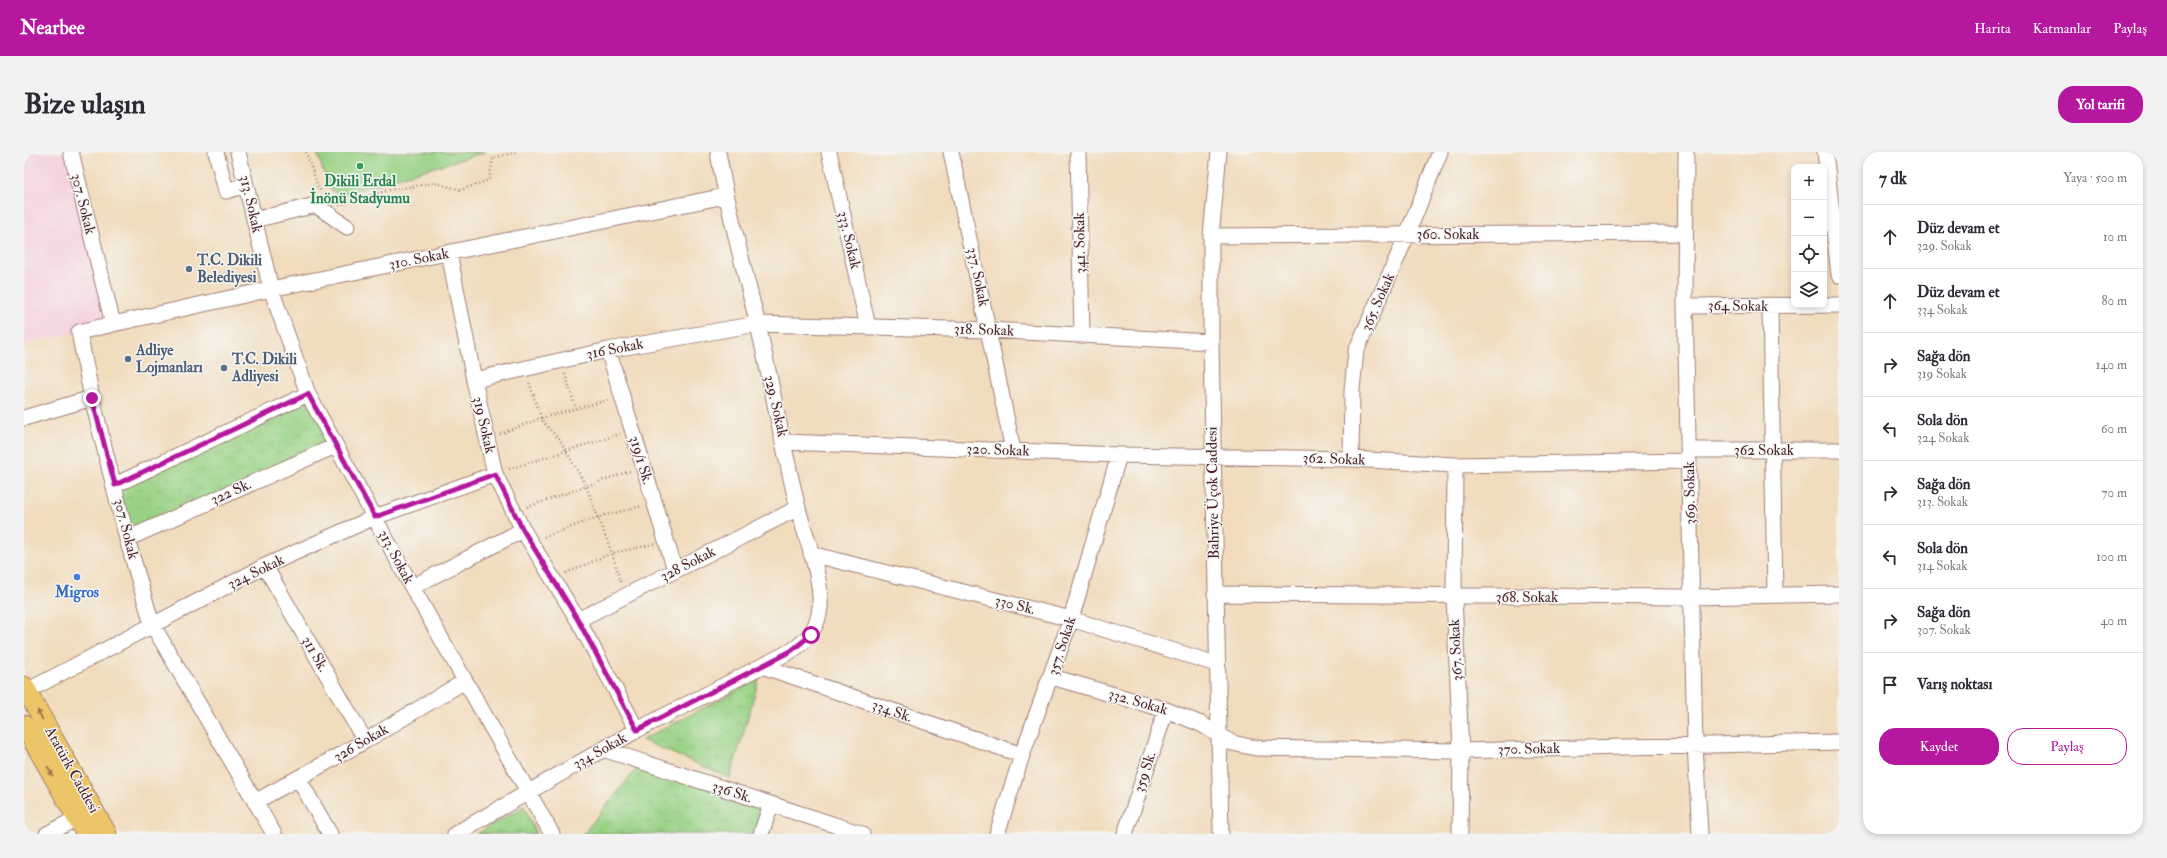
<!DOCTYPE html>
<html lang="tr">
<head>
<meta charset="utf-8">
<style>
  :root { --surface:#fff; --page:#f2f2f3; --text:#2b2b33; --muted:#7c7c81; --line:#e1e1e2; --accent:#b5179e }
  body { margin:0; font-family:"IM FELL Double Pica",serif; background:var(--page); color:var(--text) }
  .controls { position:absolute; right:12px; top:12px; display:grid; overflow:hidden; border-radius:8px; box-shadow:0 2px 6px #0003 }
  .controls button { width:36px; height:36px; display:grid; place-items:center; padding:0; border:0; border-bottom:1px solid var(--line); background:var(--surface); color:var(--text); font:20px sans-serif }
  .stop { position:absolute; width:12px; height:12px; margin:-9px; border:3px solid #b5179e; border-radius:50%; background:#fff }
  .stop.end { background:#b5179e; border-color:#fff; box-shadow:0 1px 4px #0008 }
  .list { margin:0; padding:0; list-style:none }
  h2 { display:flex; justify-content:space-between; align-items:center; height:52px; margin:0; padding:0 16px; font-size:17px }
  h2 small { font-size:13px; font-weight:400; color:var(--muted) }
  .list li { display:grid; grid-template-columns:26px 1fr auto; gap:12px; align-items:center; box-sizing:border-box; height:64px; padding:0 16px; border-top:1px solid var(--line) }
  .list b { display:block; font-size:15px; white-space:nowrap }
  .list p { margin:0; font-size:13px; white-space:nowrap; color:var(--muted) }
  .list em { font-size:13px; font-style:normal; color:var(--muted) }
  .actions { display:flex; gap:8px; padding:12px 16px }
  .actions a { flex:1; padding:9px 0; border:1px solid var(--accent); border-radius:16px; text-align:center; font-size:14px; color:var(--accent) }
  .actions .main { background:var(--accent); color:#fff }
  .icon { flex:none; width:22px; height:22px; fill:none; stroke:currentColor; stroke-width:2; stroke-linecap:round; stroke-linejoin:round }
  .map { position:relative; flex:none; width:1815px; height:682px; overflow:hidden; border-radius:16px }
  header { display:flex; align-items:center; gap:24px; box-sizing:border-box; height:56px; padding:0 20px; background:var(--accent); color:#fff }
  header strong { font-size:19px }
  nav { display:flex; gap:22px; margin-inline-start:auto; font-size:14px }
  .intro { display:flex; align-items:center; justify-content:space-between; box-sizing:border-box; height:96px; padding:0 24px }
  h1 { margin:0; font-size:28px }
  .button { padding:10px 18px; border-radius:16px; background:var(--accent); color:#fff; font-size:14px; font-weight:700 }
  main { display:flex; gap:24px; padding:0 24px }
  aside { flex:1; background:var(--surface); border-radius:16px; box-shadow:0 2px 6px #0003 }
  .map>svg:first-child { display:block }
</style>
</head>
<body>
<header>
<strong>Nearbee</strong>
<nav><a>Harita</a><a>Katmanlar</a><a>Paylaş</a></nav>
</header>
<div class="intro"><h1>Bize ulaşın</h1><a class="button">Yol tarifi</a></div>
<main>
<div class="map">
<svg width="1815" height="682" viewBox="0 0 1815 682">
  <defs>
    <pattern id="park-crowns" width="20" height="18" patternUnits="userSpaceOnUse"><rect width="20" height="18" fill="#9ad285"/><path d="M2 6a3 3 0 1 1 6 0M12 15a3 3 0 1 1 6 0" fill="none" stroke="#86b473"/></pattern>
  </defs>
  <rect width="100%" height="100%" fill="#f6f6f2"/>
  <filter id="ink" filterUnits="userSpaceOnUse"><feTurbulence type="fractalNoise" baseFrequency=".025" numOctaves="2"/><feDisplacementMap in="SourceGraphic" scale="8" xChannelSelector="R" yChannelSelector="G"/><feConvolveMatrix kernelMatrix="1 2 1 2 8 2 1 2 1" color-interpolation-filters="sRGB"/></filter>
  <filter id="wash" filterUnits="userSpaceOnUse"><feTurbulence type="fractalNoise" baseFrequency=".012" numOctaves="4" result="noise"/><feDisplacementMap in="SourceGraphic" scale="16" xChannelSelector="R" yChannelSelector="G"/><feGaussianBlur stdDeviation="0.9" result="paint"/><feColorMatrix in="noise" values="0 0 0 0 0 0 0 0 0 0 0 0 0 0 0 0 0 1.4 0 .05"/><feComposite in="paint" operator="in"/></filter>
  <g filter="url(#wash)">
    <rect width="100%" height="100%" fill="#f1dcbe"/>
    <path fill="#f4cfdd" d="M 0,0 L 47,0 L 89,172 L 0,192 Z"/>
    <path fill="#9ad285" stroke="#727858" d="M 293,0 L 462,0 L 315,43 L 305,36 Z"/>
    <path fill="url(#park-crowns)" stroke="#727858" d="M 284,242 L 311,294 L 103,387 L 91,333 Z
      M 735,527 L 706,626 L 618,588 Z
      M 614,615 L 740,654 L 731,682 L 559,682 Z
      M 500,654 L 512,682 L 453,682 Z"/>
  </g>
  <g filter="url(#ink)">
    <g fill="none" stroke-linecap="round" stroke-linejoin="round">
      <defs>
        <path id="minor" d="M 47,0 L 89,172 L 55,180 L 68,246 L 103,387 L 128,472 L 250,682
          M 192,0 L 202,39 L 222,33
          M 214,0 L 247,137 L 284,242 L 388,435 L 528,682
          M 805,0 L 844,175
          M 927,0 L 989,298
          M 1054,0 L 1058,182
          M 1195,0 L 1187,84 L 1187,190 L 1197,682
          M 1662,0 L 1661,154 L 1671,593 L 1676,682
          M 1801,0 L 1815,123
          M 230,68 L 292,53 L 323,75
          M 1187,84 L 1661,81
          M 425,101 L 450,228 L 471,322 L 499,378 L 554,468 L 613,578
          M 1661,154 L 1815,153
          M 1746,155 L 1751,443
          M 89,172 L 247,137 L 701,44
          M 584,198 L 651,418
          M 450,228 L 584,198 L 733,172 L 965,178 L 1187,190
          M 0,266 L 68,246
          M 760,290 L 1095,303 L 1327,307 L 1431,313 L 1665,309
          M 1665,298 L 1815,298
          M 1327,307 L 1328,238 L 1332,199 L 1383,83 L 1416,0
          M 1431,313 L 1430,445 L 1437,599 L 1436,682
          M 91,333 L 284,242
          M 103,387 L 311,294
          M 787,402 L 1047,467 L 1192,512
          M 241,414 L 341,589
          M 388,435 L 499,378
          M 1191,442 L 1668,445 L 1815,442
          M 554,468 L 774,356
          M 738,514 L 998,603
          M 1028,525 L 1142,558 L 1177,572 L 1208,591 L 1232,596 L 1437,599 L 1815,590
          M 3,539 L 241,414 L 351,365 L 471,322
          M 579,597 L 838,682
          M 274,626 L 306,682
          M 231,650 L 341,589 L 441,529
          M 23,682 L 53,666
          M 431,682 L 613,578 L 767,499 C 783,489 794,476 796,456 C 798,422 782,388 774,356 C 759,296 748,234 734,173 C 720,116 704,59 694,0
          M 737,682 L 747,652
          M 973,682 L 998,603 L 1047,467 L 1095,303
          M 1101,682 L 1142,558"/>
        <path id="major" d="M 0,534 L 83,682
          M 0,573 L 62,682"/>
      </defs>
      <use href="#minor" stroke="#9e7e74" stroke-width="17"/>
      <use href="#major" stroke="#9e7e74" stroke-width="21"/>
      <path stroke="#9e7e74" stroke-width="2.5" stroke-dasharray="1 3" stroke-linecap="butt" d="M 282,0 L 294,35 L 297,39
        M 315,53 L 365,38 L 411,31 L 437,38 L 465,28 L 469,6 L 492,0
        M 541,222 L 552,257
        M 505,231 L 519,270 L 535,287 L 562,334 L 588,401 L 597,431
        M 476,282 L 517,266 L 584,248
        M 485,317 L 596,282
        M 503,355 L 606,319
        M 520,385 L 574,365 L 618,354
        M 542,421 L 588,401 L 630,392"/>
      <use href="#minor" stroke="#fff" stroke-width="15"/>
      <use href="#major" stroke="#edc569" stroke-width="19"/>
    </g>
    <defs><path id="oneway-solid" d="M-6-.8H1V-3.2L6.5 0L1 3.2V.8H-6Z"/></defs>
    <g fill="#9c724a">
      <use href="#oneway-solid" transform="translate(16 563) rotate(-119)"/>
      <use href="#oneway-solid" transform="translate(26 619) rotate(60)"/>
    </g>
  </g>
  <g fill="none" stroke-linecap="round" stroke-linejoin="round" filter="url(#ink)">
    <path stroke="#b5179e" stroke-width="5" d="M 68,246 L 91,333 L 284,242 L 351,365 L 471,322 L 499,378 L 554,468 L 613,578 L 767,499 L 787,483"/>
  </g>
  <circle fill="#2e9e5b" stroke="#f6f6f2" stroke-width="1.5" cx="336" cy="14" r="4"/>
  <g fill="#5c6f8a" stroke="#f6f6f2" stroke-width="1.5">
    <circle cx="165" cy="117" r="4"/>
    <circle cx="104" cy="207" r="4"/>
    <circle cx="200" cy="216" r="4"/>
  </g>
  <circle fill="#3f7fe0" stroke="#f6f6f2" stroke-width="1.5" cx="53" cy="425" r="4"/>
  <g text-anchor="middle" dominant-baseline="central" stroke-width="3" stroke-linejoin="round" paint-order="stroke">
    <g font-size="15" font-weight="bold" fill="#27864d" stroke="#f6f6f2">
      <text x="336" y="29">Dikili Erdal<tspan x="336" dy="17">İnönü Stadyumu</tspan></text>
    </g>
    <g font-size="15" fill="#4a1f2b" stroke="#f6f6f2">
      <text transform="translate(59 52) rotate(76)">307. Sokak</text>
      <text transform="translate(227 52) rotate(77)">313. Sokak</text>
      <text x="1424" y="82">360. Sokak</text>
      <text transform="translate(825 88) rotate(77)">333. Sokak</text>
      <text transform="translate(1056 91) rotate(-91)">341. Sokak</text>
      <text transform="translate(395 107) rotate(-11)">310. Sokak</text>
      <text transform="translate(954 125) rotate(78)">337. Sokak</text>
      <text transform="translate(1354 150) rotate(-66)">365. Sokak</text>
      <text transform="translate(1714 154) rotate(1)">364 Sokak</text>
      <text transform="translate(960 178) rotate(2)">318. Sokak</text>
      <text transform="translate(591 197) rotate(-11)">316 Sokak</text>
      <text transform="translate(752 254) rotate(77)">329. Sokak</text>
      <text transform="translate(460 273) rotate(77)">319 Sokak</text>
      <text transform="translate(974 298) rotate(2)">320. Sokak</text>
      <text x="1740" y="298">362 Sokak</text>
      <text transform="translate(1310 307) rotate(2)">362. Sokak</text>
      <text transform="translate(617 308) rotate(73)">319/1 Sk.</text>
      <text transform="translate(207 340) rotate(-24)">322 Sk.</text>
      <text transform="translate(1189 341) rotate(-91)">Bahriye Üçok Caddesi</text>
      <text transform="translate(1666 341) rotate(-91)">369. Sokak</text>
      <text transform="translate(102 377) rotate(76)">307. Sokak</text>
      <text transform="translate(372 405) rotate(62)">313. Sokak</text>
      <text transform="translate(664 412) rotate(-27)">328 Sokak</text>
      <text transform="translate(232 420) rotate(-26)">324 Sokak</text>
      <text x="1503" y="445">368. Sokak</text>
      <text transform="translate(991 453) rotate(14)">330 Sk.</text>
      <text transform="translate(1038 494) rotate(-72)">357. Sokak</text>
      <text transform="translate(1432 498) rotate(-93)">367. Sokak</text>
      <text transform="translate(291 502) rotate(60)">311 Sk.</text>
      <text transform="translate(1114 550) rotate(16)">332. Sokak</text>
      <text transform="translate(868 559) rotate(19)">334 Sk.</text>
      <text transform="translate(337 591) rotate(-30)">326 Sokak</text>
      <text transform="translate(1505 597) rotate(-1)">370. Sokak</text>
      <text transform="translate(576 599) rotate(-29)">334 Sokak</text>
      <text transform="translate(48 618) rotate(61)">Atatürk Caddesi</text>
      <text transform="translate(1121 620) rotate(-72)">359 Sk.</text>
      <text transform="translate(708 640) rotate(18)">336 Sk.</text>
    </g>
    <g font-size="15" font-weight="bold" fill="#4e5e75" stroke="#f6f6f2" text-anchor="start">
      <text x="173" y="108">T.C. Dikili<tspan x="173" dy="17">Belediyesi</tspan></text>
      <text x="112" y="198">Adliye<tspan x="112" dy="17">Lojmanları</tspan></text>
      <text x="208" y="207">T.C. Dikili<tspan x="208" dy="17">Adliyesi</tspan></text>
    </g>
    <g font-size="15" font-weight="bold" fill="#366cbe" stroke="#f6f6f2">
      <text x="53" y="440">Migros</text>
    </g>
  </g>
</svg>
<div class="controls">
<button>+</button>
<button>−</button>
<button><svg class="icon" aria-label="locate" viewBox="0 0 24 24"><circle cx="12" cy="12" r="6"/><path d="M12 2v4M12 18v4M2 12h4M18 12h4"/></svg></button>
<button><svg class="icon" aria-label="layers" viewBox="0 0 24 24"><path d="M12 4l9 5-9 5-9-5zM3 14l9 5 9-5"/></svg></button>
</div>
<div class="stop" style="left:787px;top:483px"></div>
<div class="stop end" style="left:68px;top:246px"></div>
</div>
<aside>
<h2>7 dk<small>Yaya · 500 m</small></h2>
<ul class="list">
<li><svg class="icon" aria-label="ahead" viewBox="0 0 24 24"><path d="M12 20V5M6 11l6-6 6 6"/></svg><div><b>Düz devam et</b><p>329. Sokak</p></div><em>10 m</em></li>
<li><svg class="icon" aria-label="ahead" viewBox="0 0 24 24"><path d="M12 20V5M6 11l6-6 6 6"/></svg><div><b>Düz devam et</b><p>334 Sokak</p></div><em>80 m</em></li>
<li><svg class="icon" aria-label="right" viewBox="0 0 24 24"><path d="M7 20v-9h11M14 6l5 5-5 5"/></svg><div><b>Sağa dön</b><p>319 Sokak</p></div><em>140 m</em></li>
<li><svg class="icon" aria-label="left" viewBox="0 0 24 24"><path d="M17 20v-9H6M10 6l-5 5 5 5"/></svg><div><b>Sola dön</b><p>324 Sokak</p></div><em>60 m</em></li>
<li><svg class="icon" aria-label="right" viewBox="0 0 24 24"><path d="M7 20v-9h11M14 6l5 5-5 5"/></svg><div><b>Sağa dön</b><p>313. Sokak</p></div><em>70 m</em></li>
<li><svg class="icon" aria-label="left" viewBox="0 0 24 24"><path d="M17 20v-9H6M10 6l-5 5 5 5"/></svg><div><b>Sola dön</b><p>314 Sokak</p></div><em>100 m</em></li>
<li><svg class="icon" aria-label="right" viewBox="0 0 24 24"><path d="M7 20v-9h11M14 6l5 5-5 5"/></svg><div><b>Sağa dön</b><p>307. Sokak</p></div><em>40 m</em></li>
<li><svg class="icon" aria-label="arrive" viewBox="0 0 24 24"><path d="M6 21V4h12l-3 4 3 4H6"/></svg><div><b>Varış noktası</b></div></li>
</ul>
<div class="actions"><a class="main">Kaydet</a><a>Paylaş</a></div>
</aside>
</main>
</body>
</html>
